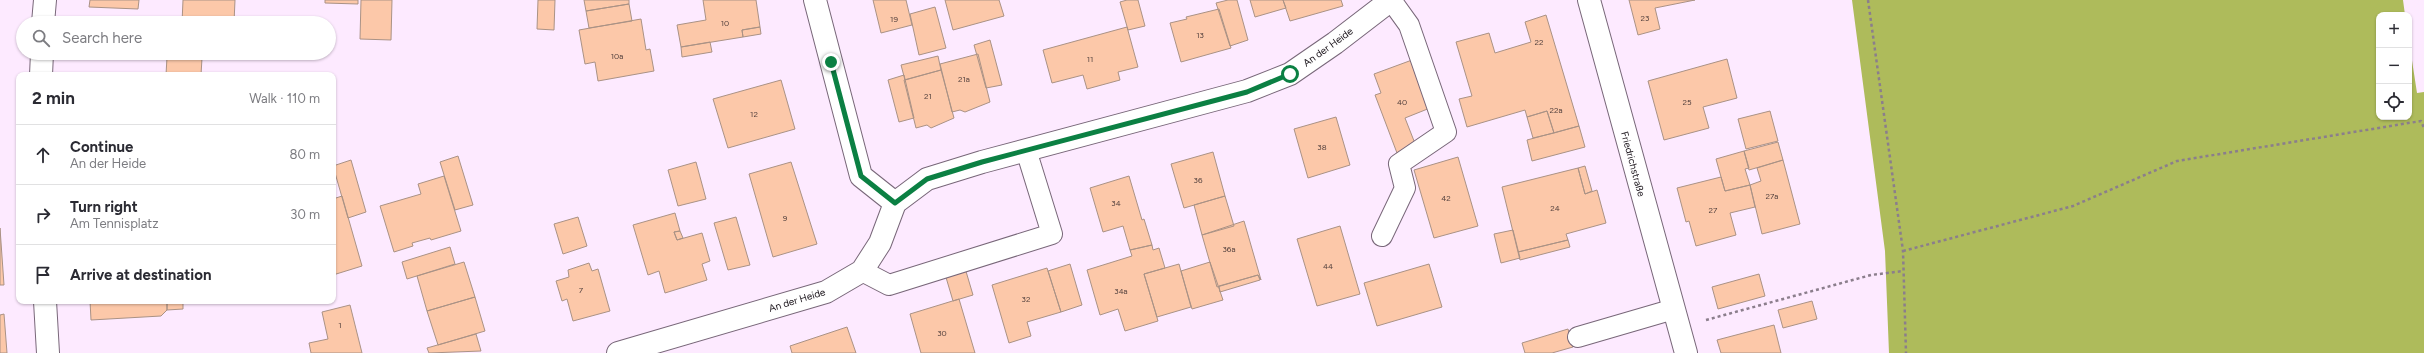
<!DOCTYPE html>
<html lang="en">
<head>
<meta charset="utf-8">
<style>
  :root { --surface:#fff; --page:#f2f2f3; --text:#2b2b33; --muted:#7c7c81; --line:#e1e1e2 }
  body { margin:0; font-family:Figtree,sans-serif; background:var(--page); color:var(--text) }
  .controls { position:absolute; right:12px; top:12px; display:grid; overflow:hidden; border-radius:8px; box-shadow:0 1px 3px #0004 }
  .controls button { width:36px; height:36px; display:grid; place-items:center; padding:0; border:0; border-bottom:1px solid var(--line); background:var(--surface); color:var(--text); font:20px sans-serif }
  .stop { position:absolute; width:12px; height:12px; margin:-9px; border:3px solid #0b8043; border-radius:50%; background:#fff }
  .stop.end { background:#0b8043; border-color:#fff; box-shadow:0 1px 4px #0008 }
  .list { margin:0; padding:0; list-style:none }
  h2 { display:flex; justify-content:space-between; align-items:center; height:52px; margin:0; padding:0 16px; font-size:17px }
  h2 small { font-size:13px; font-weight:400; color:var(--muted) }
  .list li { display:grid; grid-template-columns:26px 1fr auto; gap:12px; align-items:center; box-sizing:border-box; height:60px; padding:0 16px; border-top:1px solid var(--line) }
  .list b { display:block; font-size:15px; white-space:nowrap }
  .list p { margin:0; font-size:13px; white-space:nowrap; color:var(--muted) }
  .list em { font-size:13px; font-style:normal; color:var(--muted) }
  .icon { flex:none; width:22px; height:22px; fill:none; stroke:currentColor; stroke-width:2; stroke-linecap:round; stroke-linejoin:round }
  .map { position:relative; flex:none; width:2424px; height:353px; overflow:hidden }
  .search { position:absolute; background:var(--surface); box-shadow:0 1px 3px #0004; left:16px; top:16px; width:320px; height:44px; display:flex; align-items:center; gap:10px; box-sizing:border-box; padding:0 14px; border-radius:22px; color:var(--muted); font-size:15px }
  .panel { position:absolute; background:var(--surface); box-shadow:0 1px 3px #0004; left:16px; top:72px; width:320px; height:232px; border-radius:8px }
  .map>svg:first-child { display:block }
</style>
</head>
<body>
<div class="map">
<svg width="2424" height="353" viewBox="0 0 2424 353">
  <rect width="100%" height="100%" fill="#fdeaff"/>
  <path fill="#aebb5b" d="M 1852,0 L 2403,0 L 2405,15 L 2379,15 L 2379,117 L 2409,117 L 2409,41 L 2417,93 L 2424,92 L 2424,353 L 1889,353 L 1885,251 Z"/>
  <path fill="#fcc8a9" stroke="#aa9285" d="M 90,0 L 139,0 L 138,9 L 89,7 Z
    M 183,0 L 235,0 L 234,23 L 182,23 Z
    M 325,0 L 358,0 L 358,4 L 325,3 Z
    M 361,0 L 392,0 L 391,40 L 360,39 Z
    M 538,0 L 555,0 L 554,30 L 537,29 Z
    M 584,0 L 629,0 L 629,4 L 586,11 Z
    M 703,0 L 756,0 L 760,27 L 742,30 L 743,37 L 681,47 L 677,25 L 706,20 Z
    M 873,0 L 906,0 L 912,25 L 881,33 Z
    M 945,0 L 999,0 L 1004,16 L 953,30 Z
    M 1127,0 L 1138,0 L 1145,26 L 1128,30 L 1120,2 Z
    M 1228,0 L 1237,0 L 1248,40 L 1230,46 L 1216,3 Z
    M 1250,0 L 1283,0 L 1286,8 L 1255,17 Z
    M 1283,0 L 1341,0 L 1343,6 L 1290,21 Z
    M 1629,0 L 1695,0 L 1655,8 L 1660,29 L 1638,35 Z
    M 629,4 L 632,21 L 589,28 L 586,11 Z
    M 935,7 L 946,48 L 919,55 L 910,14 Z
    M 1219,9 L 1231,48 L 1181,62 L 1170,23 L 1187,19 L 1186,17 Z
    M 1546,15 L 1579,126 L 1554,133 L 1547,111 L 1527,117 L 1525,110 L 1467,127 L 1459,99 L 1472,96 L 1456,42 L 1489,33 L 1495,53 L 1531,42 L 1525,22 Z
    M 641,19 L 646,50 L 650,49 L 654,71 L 598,81 L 595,62 L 585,64 L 579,30 Z
    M 760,27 L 761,34 L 743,37 L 742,30 Z
    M 1127,27 L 1138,67 L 1118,72 L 1120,80 L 1087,89 L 1083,75 L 1052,83 L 1043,50 Z
    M 990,40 L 1002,85 L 986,88 L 974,45 Z
    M 710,42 L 712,52 L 682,57 L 681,47 Z
    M 175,53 L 214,53 L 214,58 L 175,57 Z
    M 978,54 L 990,102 L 965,112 L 960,110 L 952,112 L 940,64 Z
    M 938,56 L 941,70 L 905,80 L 901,65 Z
    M 167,57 L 202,58 L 201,75 L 166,75 Z
    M 1727,59 L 1737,98 L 1703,107 L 1709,128 L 1664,140 L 1648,81 Z
    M 1412,60 L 1430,108 L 1405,118 L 1416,146 L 1397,153 L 1375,95 L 1381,93 L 1374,74 Z
    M 941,70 L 954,118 L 931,128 L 927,125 L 916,128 L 904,80 Z
    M 82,74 L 109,75 L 82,75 Z
    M 904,75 L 914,118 L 899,122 L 888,80 Z
    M 781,80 L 795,129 L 728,148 L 713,99 Z
    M 1547,111 L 1554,133 L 1533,138 L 1527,117 Z
    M 1770,111 L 1778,141 L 1746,149 L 1738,119 Z
    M 1336,117 L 1350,165 L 1308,178 L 1294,129 Z
    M 1579,126 L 1585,147 L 1532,161 L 1527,140 Z
    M 1778,142 L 1783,160 L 1749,170 L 1744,151 Z
    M 1744,151 L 1749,168 L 1745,169 L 1750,185 L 1725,191 L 1716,159 Z
    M 1213,152 L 1225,196 L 1184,208 L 1171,164 Z
    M 458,156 L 473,205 L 455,210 L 440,162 Z
    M 1458,157 L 1478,226 L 1434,238 L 1414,170 Z
    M 351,160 L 366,212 L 348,218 L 333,166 Z
    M 1783,160 L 1800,224 L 1762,234 L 1750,185 L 1761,181 L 1757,168 Z
    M 696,162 L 706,199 L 678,206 L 668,170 Z
    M 791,162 L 817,244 L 773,257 L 749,174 Z
    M 1585,166 L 1592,191 L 1585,194 L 1578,168 Z
    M 1578,168 L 1585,194 L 1597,190 L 1606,223 L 1566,234 L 1568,240 L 1518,252 L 1502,187 Z
    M 444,176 L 461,231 L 431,240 L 430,238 L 412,243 L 413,246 L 394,252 L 380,206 L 421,194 L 418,184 Z
    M 1129,176 L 1142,220 L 1144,219 L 1152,245 L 1130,250 L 1123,226 L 1103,232 L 1090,188 Z
    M 1721,177 L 1725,191 L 1750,185 L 1755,207 L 1730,213 L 1736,235 L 1696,246 L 1689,221 L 1686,222 L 1677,188 Z
    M 342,196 L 362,266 L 333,275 L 333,199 Z
    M 1225,196 L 1234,226 L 1202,235 L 1194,205 Z
    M 675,213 L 680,231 L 674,232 L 677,240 L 702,233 L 710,261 L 702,264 L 707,280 L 665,293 L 659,271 L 648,275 L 633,225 Z
    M 578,217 L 587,246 L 563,254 L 554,224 Z
    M 736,217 L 750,265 L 728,270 L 714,223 Z
    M 1244,221 L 1261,280 L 1258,275 L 1217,287 L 1202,235 Z
    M 1340,226 L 1360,294 L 1317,306 L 1297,239 Z
    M 0,228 L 4,285 L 0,285 Z
    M 1513,230 L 1520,258 L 1501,263 L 1494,234 Z
    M 680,231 L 683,238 L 677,240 L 674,232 Z
    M 1568,240 L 1570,247 L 1520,260 L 1518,252 Z
    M 1152,245 L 1153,250 L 1159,248 L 1165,268 L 1144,274 L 1158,321 L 1125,331 L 1118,309 L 1100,315 L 1087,270 L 1132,256 L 1130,250 Z
    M 450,247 L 455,264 L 407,279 L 402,262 Z
    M 464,262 L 475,297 L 427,311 L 417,276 Z
    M 1210,262 L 1223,300 L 1192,309 L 1181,271 Z
    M 589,263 L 592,271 L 598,269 L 610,311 L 573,321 L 567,299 L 562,301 L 556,281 L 569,277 L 568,270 Z
    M 1070,264 L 1082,305 L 1061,312 L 1048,271 Z
    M 1179,264 L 1191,307 L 1157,317 L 1144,274 Z
    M 1429,264 L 1442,307 L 1377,326 L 1364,283 Z
    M 965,268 L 973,295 L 953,301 L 945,274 Z
    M 1047,268 L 1061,312 L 1027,322 L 1031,336 L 1009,343 L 992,285 Z
    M 1759,274 L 1765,296 L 1718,309 L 1712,287 Z
    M 1258,275 L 1260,280 L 1220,292 L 1219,286 Z
    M 475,297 L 485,331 L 438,345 L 427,311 Z
    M 959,299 L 975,353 L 921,353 L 910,314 Z
    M 90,301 L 167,301 L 167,310 L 161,316 L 91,320 Z
    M 167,301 L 183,301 L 183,309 L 167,310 Z
    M 1812,301 L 1817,319 L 1783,328 L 1778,310 Z
    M 350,305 L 362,353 L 311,353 L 309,343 L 328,339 L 322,312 Z
    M 4,314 L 7,353 L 0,353 L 0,315 Z
    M 1774,325 L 1781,353 L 1721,353 L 1717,340 Z
    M 847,327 L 856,353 L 792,353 L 790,346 Z
    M 1568,329 L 1573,347 L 1552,353 L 1525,353 L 1522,343 Z
    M 476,334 L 481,351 L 429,353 L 427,348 Z"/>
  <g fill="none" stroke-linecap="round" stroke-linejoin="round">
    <defs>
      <path id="service" d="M 1382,236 L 1405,188 L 1399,164 L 1446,132 L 1409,25 L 1391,0
        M 862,271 L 889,285 L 1052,234 L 1026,150
        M 1578,337 L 1674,309"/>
      <path id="minor" d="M 815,0 L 861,176 L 895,203
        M 1589,0 L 1686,353
        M 43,23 L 45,0
        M 41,75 L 42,53
        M 45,301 L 48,353
        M 618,353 L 826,292 L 862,271 L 880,243 L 895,203 L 927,179 L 982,162 L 1247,91 L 1290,74 L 1335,43 L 1391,0"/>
    </defs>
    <use href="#service" stroke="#786779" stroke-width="22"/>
    <use href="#minor" stroke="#786779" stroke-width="24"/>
    <path stroke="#8b7e8c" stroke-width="2.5" stroke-dasharray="3 3" stroke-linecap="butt" d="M 1868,0 L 1903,251 L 1906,353
      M 1903,251 L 2073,206 L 2177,161 L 2421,121 L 2424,128
      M 1706,320 L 1871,275 L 1903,271"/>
    <use href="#service" stroke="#fff" stroke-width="20"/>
    <use href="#minor" stroke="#fff" stroke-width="22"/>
  </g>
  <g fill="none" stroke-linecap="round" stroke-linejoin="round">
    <path stroke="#0b8043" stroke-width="5" d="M 831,62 L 861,176 L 895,203 L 927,179 L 982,162 L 1247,92 L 1290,74"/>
  </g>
  <g text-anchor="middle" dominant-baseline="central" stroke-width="3" stroke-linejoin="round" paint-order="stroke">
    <g font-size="8" fill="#52403d">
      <text x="1645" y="18">23</text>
      <text x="894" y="19">19</text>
      <text x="725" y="23">10</text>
      <text x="1200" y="35">13</text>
      <text x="1539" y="42">22</text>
      <text x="617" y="56">10a</text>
      <text x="1090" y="59">11</text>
      <text x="964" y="79">21a</text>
      <text x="928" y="96">21</text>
      <text x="1402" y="102">40</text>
      <text x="1687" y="102">25</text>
      <text x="1556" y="110">22a</text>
      <text x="754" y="114">12</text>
      <text x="1322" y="147">38</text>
      <text x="1198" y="180">36</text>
      <text x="1772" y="196">27a</text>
      <text x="1446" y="198">42</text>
      <text x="1116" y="203">34</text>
      <text x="1555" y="208">24</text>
      <text x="1713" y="210">27</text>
      <text x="785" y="218">9</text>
      <text x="1229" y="249">36a</text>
      <text x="1328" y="266">44</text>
      <text x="581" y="290">7</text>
      <text x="1121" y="291">34a</text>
      <text x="1026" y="299">32</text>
      <text x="340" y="325">1</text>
      <text x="942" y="333">30</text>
    </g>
    <g font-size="10" fill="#191219" stroke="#fefefe">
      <text transform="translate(1328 47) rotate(-36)">An der Heide</text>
      <text transform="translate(1633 164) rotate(75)">Friedrichstraße</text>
      <text transform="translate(797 300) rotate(-17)">An der Heide</text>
    </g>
  </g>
</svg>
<div class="controls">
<button>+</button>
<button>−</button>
<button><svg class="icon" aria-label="locate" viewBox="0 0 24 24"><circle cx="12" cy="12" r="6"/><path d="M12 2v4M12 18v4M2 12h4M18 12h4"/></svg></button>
</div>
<div class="stop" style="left:1290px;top:74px"></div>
<div class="stop end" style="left:831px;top:62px"></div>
<div class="search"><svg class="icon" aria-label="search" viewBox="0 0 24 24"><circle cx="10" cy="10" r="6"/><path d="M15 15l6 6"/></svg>Search here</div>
<section class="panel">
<h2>2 min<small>Walk · 110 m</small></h2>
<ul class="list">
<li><svg class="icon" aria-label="ahead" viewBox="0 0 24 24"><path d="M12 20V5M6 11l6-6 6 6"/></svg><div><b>Continue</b><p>An der Heide</p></div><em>80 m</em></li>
<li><svg class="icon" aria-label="right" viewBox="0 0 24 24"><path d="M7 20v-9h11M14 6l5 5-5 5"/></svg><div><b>Turn right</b><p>Am Tennisplatz</p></div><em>30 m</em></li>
<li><svg class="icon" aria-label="arrive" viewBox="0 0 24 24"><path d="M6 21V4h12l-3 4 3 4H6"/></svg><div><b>Arrive at destination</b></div></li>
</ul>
</section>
</div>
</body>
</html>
